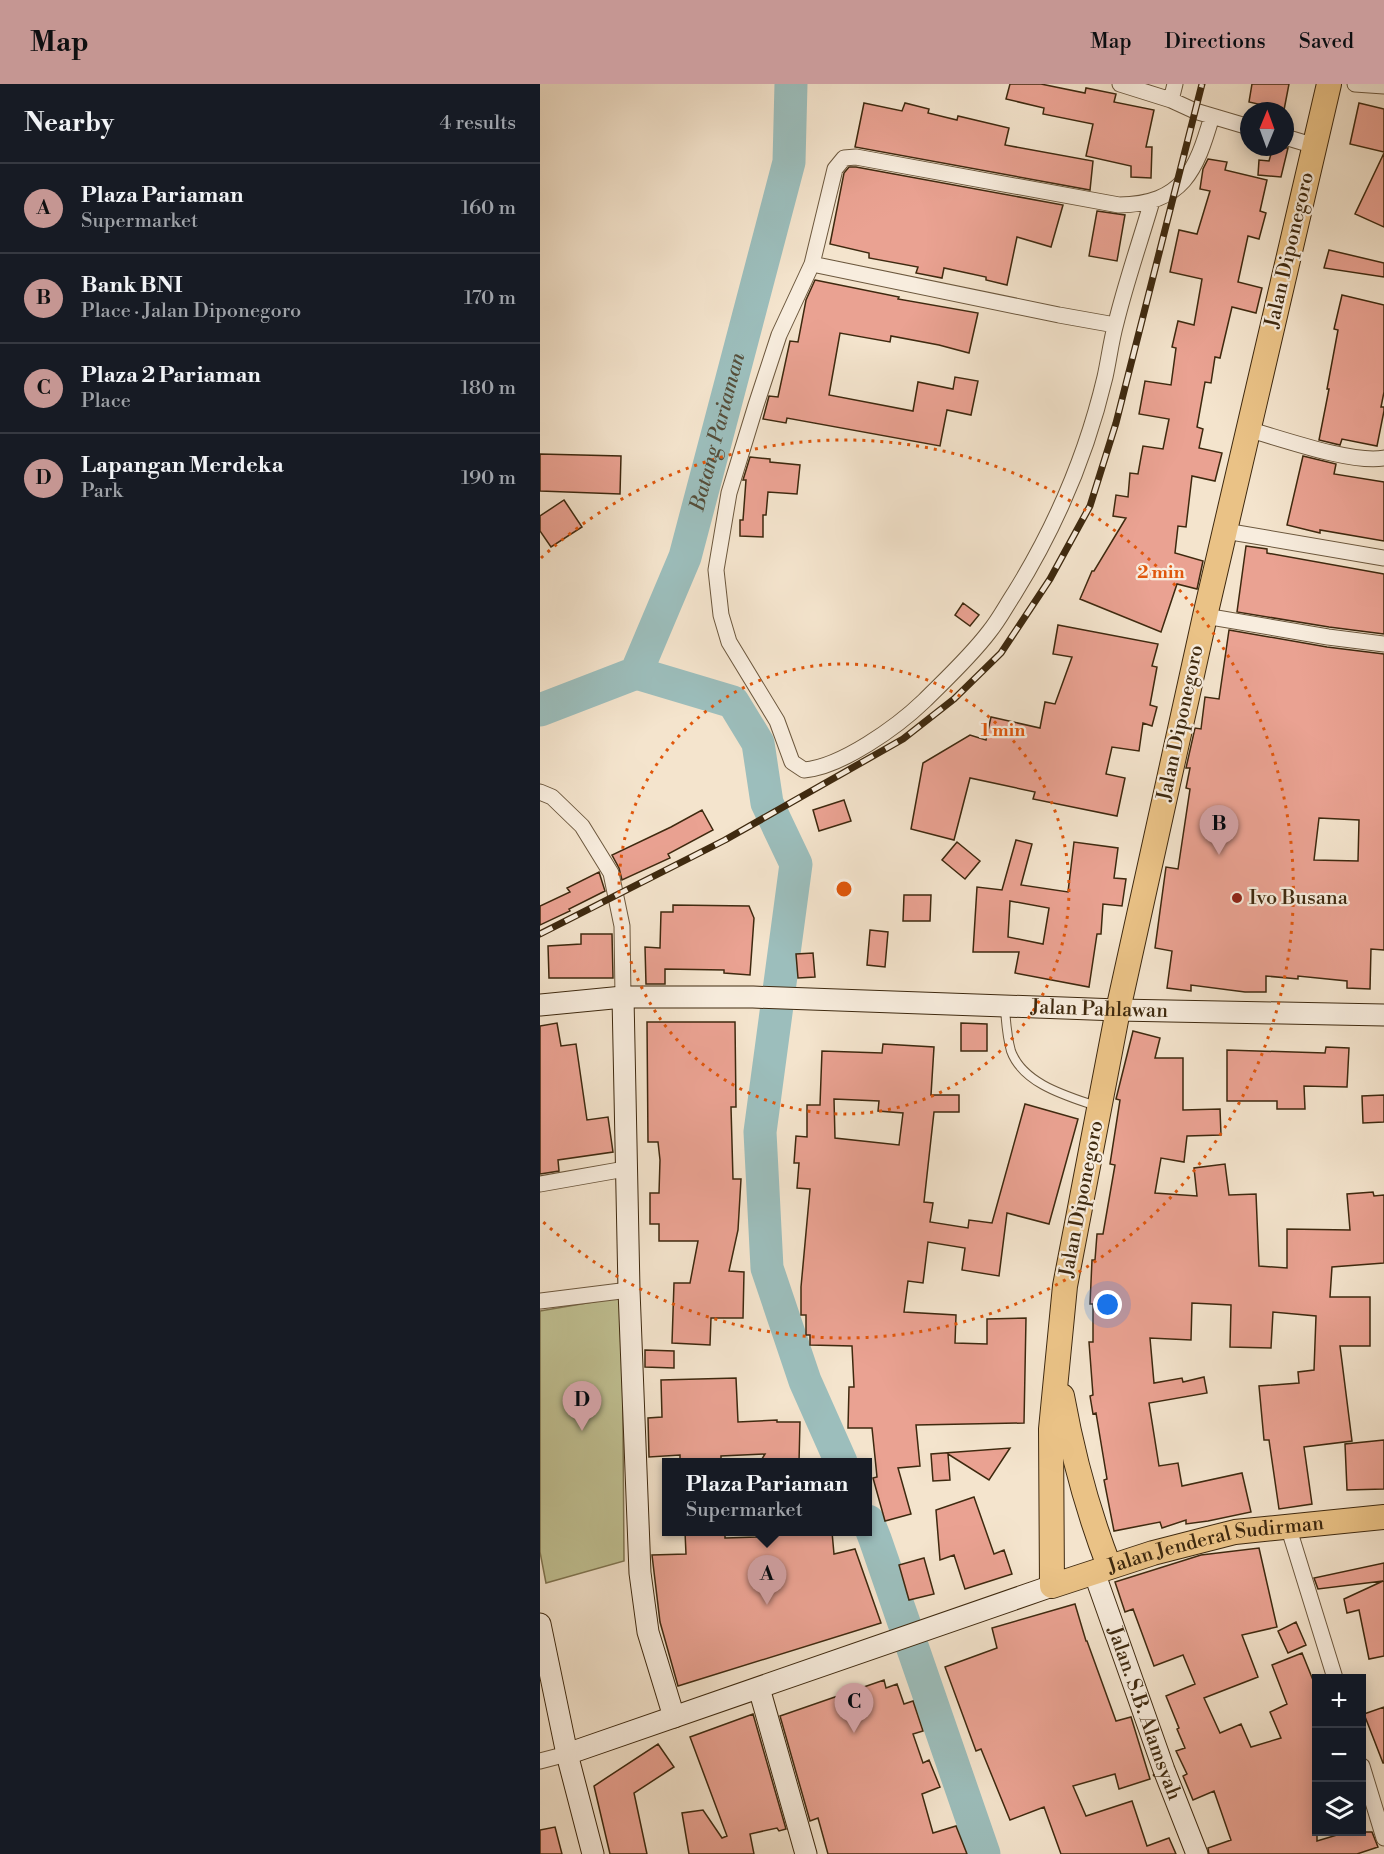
<!DOCTYPE html>
<html lang="en">
<head>
<meta charset="utf-8">
<style>
  :root { --surface:#171b24; --page:#242831; --text:#f1f3f6; --muted:#9ea1a6; --line:#363941; --accent:#c59692 }
  body { margin:0; font-family:"Libre Bodoni",serif; background:var(--page); color:var(--text) }
  .controls { position:absolute; right:18px; bottom:18px; display:grid; overflow:hidden; border-radius:0px; box-shadow:0 3px 15px #0003 }
  .controls button { width:54px; height:54px; display:grid; place-items:center; padding:0; border:0; border-bottom:2px solid var(--line); background:var(--surface); color:var(--text); font:30px sans-serif }
  .compass { position:absolute; left:700px; top:18px; width:54px; height:54px; border-radius:50%; background:var(--surface); box-shadow:0 3px 15px #0003; rotate:1deg }
  .you { position:absolute; left:568px; top:1221px; width:21px; height:21px; margin:-15px; border:4px solid #fff; border-radius:50%; background:#1a73e8; box-shadow:0 0 0 9px #1a73e833 }
  .badge { display:grid; place-items:center; width:39px; height:39px; border-radius:50%; background:var(--accent); color:#111; font-size:20px; font-weight:700 }
  .pin { position:absolute; translate:-50% -50px; filter:drop-shadow(0 2px 3px #0008) }
  .pin::after { content:''; position:absolute; top:32px; width:21px; height:18px; background:inherit; clip-path:polygon(0 0,100% 0,50% 100%) }
  .popup { position:absolute; left:122px; top:1374px; width:210px; height:78px; box-sizing:border-box; display:grid; place-content:center; border-radius:0px; background:var(--surface); filter:drop-shadow(0 2px 4px #0005); font-size:20px; white-space:nowrap; color:var(--muted) }
  .popup b { font-size:22px; color:var(--text) }
  .popup::after { content:''; position:absolute; left:50%; top:100%; margin-left:-12px; border:12px solid transparent; border-top-color:var(--surface) }
  .list { margin:0; padding:0; list-style:none }
  h2 { display:flex; justify-content:space-between; align-items:center; height:78px; margin:0; padding:0 24px; font-size:26px }
  h2 small { font-size:20px; font-weight:400; color:var(--muted) }
  .list li { display:grid; grid-template-columns:39px 1fr auto; gap:18px; align-items:center; box-sizing:border-box; height:90px; padding:0 24px; border-top:2px solid var(--line) }
  .list b { display:block; font-size:22px; white-space:nowrap }
  .list p { margin:0; font-size:20px; white-space:nowrap; color:var(--muted) }
  .list em { font-size:20px; font-style:normal; color:var(--muted) }
  .icon { flex:none; width:33px; height:33px; fill:none; stroke:currentColor; stroke-width:2; stroke-linecap:round; stroke-linejoin:round }
  .map { position:relative; flex:none; width:844px; height:1770px; overflow:hidden }
  header { display:flex; align-items:center; gap:36px; box-sizing:border-box; height:84px; padding:0 30px; background:var(--accent); color:#111 }
  header strong { font-size:28px }
  nav { display:flex; gap:33px; margin-inline-start:auto; font-size:21px }
  main { display:flex }
  aside { flex:1; background:var(--surface) }
  .map>svg:first-child { display:block }
</style>
</head>
<body>
<header>
<strong>Map</strong>
<nav><a>Map</a><a>Directions</a><a>Saved</a></nav>
</header>
<main>
<aside>
<h2>Nearby<small>4 results</small></h2>
<ul class="list">
<li><span class="badge">A</span><div><b>Plaza Pariaman</b><p>Supermarket</p></div><em>160 m</em></li>
<li><span class="badge">B</span><div><b>Bank BNI</b><p>Place · Jalan Diponegoro</p></div><em>170 m</em></li>
<li><span class="badge">C</span><div><b>Plaza 2 Pariaman</b><p>Place</p></div><em>180 m</em></li>
<li><span class="badge">D</span><div><b>Lapangan Merdeka</b><p>Park</p></div><em>190 m</em></li>
</ul>
</aside>
<div class="map">
<svg width="844" height="1770" viewBox="0 0 844 1770">
  <rect width="100%" height="100%" fill="#f4e4cd"/>
  <filter id="stains"><feTurbulence type="fractalNoise" baseFrequency=".00333" numOctaves="4"/><feColorMatrix values="0 0 0 0 .2 0 0 0 0 .09 0 0 0 0 .02 0 0 0 .5 -.17"/></filter>
  <radialGradient id="worn" r=".72"><stop offset=".6" stop-color="#630" stop-opacity="0"/><stop offset="1" stop-color="#630" stop-opacity=".3"/></radialGradient>
  <path fill="#c1c294" stroke="#807652" stroke-width="1.5" d="M 82,1213 L 84,1477 L 6,1499 L 0,1468 L 0,1227 Z"/>
  <g fill="none" stroke-linecap="round" stroke-linejoin="round">
    <g stroke="#9cbebc" stroke-width="33">
      <path d="M 96,589 L 193,618 L 218,659 L 227,719 L 256,780 L 220,1048 L 227,1184 L 265,1297 L 301,1378"/>
      <path id="s1" d="M 0,626 L 96,589 L 145,473 L 249,78 L 251,0"/>
      <path d="M 328,1437 L 335,1455 L 444,1770"/>
    </g>
  </g>
  <path fill="#eaa292" stroke="#3e290f" stroke-width="1.5" fill-rule="evenodd" d="M 470,0 L 501,0 L 545,9 L 546,4 L 576,10 L 574,18 L 614,26 L 606,63 L 612,63 L 611,94 L 591,93 L 591,82 L 546,72 L 553,40 L 503,30 L 504,24 L 466,15 Z
    M 712,0 L 749,0 L 744,26 L 709,18 Z
    M 324,19 L 362,27 L 365,19 L 389,25 L 388,29 L 417,36 L 418,32 L 469,44 L 465,61 L 553,77 L 550,106 L 315,63 Z
    M 819,19 L 844,25 L 844,68 L 810,60 Z
    M 733,63 L 748,64 L 741,93 L 718,91 L 719,76 L 729,77 Z
    M 844,69 L 844,143 L 815,130 Z
    M 668,75 L 687,78 L 685,86 L 727,96 L 720,127 L 726,129 L 719,155 L 708,152 L 698,198 L 722,204 L 716,229 L 692,223 L 680,274 L 675,273 L 671,299 L 665,298 L 657,343 L 663,345 L 659,364 L 682,369 L 675,397 L 652,392 L 646,443 L 638,442 L 635,469 L 663,477 L 657,505 L 637,500 L 621,548 L 540,515 L 552,487 L 554,487 L 586,434 L 573,432 L 576,411 L 588,413 L 590,389 L 598,390 L 603,362 L 623,365 L 629,335 L 599,330 L 605,297 L 631,301 L 636,264 L 632,263 L 638,237 L 654,241 L 662,195 L 630,188 L 639,146 L 657,150 L 670,107 L 660,105 L 663,85 Z
    M 309,83 L 316,83 L 523,121 L 511,163 L 477,153 L 467,201 L 446,196 L 446,193 L 404,184 L 402,194 L 376,189 L 378,183 L 329,174 L 329,169 L 290,160 L 304,89 Z
    M 557,127 L 585,131 L 577,177 L 549,172 Z
    M 789,166 L 844,179 L 844,193 L 784,184 Z
    M 275,196 L 359,213 L 358,215 L 438,229 L 429,269 L 399,261 L 351,252 L 350,258 L 300,249 L 289,311 L 373,327 L 378,298 L 413,305 L 415,293 L 438,297 L 431,331 L 407,326 L 400,362 L 247,334 L 246,339 L 223,335 L 229,312 L 238,313 L 250,257 L 258,258 L 266,216 Z
    M 802,211 L 844,221 L 844,308 L 841,323 L 844,323 L 844,327 L 837,362 L 802,355 L 800,361 L 779,356 L 789,305 L 787,305 L 798,246 L 794,245 Z
    M 0,370 L 81,372 L 80,410 L 0,407 Z
    M 763,372 L 796,380 L 794,390 L 844,398 L 844,457 L 780,446 L 780,449 L 747,441 Z
    M 210,373 L 230,375 L 230,378 L 260,381 L 257,410 L 228,408 L 226,431 L 223,431 L 223,453 L 200,452 L 200,436 L 203,436 L 206,396 L 203,396 Z
    M 24,416 L 42,443 L 11,463 L 0,447 L 0,432 Z
    M 706,462 L 727,465 L 727,469 L 844,490 L 844,550 L 789,543 L 697,528 Z
    M 423,519 L 439,531 L 430,542 L 415,531 Z
    M 518,541 L 618,560 L 612,582 L 617,583 L 610,621 L 617,623 L 612,642 L 603,639 L 599,667 L 572,663 L 566,690 L 585,694 L 577,732 L 493,715 L 495,708 L 430,694 L 414,756 L 371,745 L 383,679 L 430,651 L 446,656 L 451,633 L 500,644 L 505,618 L 515,620 L 532,573 L 513,570 Z
    M 689,546 L 787,563 L 844,570 L 844,866 L 831,865 L 830,905 L 807,904 L 807,897 L 758,892 L 758,895 L 726,892 L 726,908 L 705,908 L 651,901 L 651,907 L 627,904 L 632,867 L 615,864 L 626,783 L 638,785 L 650,705 L 646,704 L 650,684 L 646,684 L 655,644 L 661,645 L 665,613 L 679,615 ZM 779,734 L 819,736 L 818,777 L 774,776 Z
    M 304,716 L 311,737 L 279,747 L 273,726 Z
    M 162,726 L 173,746 L 128,770 L 130,774 L 82,796 L 79,784 L 72,771 L 131,743 Z
    M 476,756 L 492,760 L 481,801 L 528,808 L 534,758 L 578,764 L 574,794 L 586,795 L 582,822 L 563,820 L 561,850 L 557,850 L 549,903 L 475,889 L 479,868 L 433,868 L 437,803 L 462,806 ZM 470,817 L 509,824 L 503,860 L 468,853 Z
    M 417,758 L 440,777 L 425,795 L 402,776 Z
    M 59,788 L 65,807 L 29,825 L 30,827 L 0,841 L 0,822 L 30,808 L 27,804 Z
    M 364,811 L 391,811 L 390,837 L 363,837 Z
    M 133,821 L 209,822 L 214,834 L 210,891 L 184,889 L 184,886 L 125,885 L 125,900 L 106,900 L 105,863 L 120,864 L 121,828 L 133,828 Z
    M 330,846 L 348,848 L 345,883 L 327,881 Z
    M 41,850 L 72,850 L 73,894 L 9,894 L 8,862 L 41,860 Z
    M 273,869 L 275,893 L 258,894 L 256,870 Z
    M 107,938 L 195,938 L 196,1023 L 191,1023 L 193,1095 L 201,1095 L 198,1146 L 189,1187 L 204,1188 L 203,1234 L 171,1234 L 170,1261 L 132,1259 L 134,1199 L 150,1199 L 158,1157 L 119,1157 L 119,1140 L 110,1140 L 110,1109 L 119,1109 L 120,1076 L 118,1058 L 108,1058 Z
    M 17,939 L 21,962 L 36,960 L 47,1036 L 68,1033 L 73,1068 L 18,1076 L 19,1087 L 0,1090 L 0,942 Z
    M 421,939 L 447,940 L 447,967 L 421,967 Z
    M 593,947 L 620,954 L 615,974 L 643,974 L 643,1026 L 680,1025 L 681,1051 L 647,1052 L 644,1078 L 621,1074 L 615,1109 L 657,1112 L 654,1084 L 685,1080 L 689,1111 L 716,1110 L 719,1182 L 747,1184 L 747,1145 L 810,1146 L 807,1110 L 833,1108 L 834,1112 L 844,1111 L 844,1179 L 792,1183 L 790,1213 L 830,1213 L 830,1262 L 800,1262 L 812,1357 L 764,1363 L 772,1420 L 739,1425 L 729,1356 L 724,1356 L 719,1302 L 759,1299 L 758,1288 L 774,1286 L 776,1232 L 733,1228 L 731,1264 L 690,1263 L 691,1221 L 652,1219 L 651,1256 L 610,1254 L 614,1299 L 642,1294 L 643,1298 L 664,1293 L 667,1309 L 609,1319 L 619,1382 L 638,1379 L 642,1402 L 702,1389 L 711,1428 L 668,1437 L 646,1440 L 646,1436 L 622,1444 L 620,1438 L 574,1447 L 564,1396 L 567,1395 L 556,1329 L 553,1330 L 550,1312 L 553,1311 L 549,1258 L 553,1258 L 553,1220 L 550,1220 L 552,1176 L 555,1176 L 557,1150 L 563,1150 L 575,1081 L 570,1080 L 580,1016 L 576,1015 Z
    M 343,960 L 394,963 L 391,1011 L 419,1011 L 419,1028 L 394,1028 L 384,1118 L 393,1119 L 390,1138 L 428,1144 L 429,1136 L 452,1139 L 485,1020 L 538,1035 L 509,1140 L 467,1129 L 459,1192 L 422,1186 L 425,1164 L 388,1158 L 383,1199 L 368,1197 L 364,1228 L 416,1231 L 415,1259 L 447,1260 L 447,1235 L 486,1234 L 484,1339 L 376,1341 L 380,1382 L 358,1384 L 371,1430 L 345,1437 L 333,1394 L 337,1393 L 332,1344 L 308,1344 L 309,1303 L 314,1303 L 312,1262 L 270,1261 L 270,1251 L 266,1251 L 266,1231 L 261,1231 L 261,1203 L 270,1105 L 257,1104 L 259,1079 L 254,1079 L 256,1052 L 267,1053 L 267,1021 L 280,1021 L 282,967 L 342,969 ZM 294,1015 L 339,1017 L 338,1027 L 363,1029 L 359,1061 L 295,1054 Z
    M 786,963 L 809,964 L 807,1003 L 764,1002 L 765,1025 L 737,1025 L 737,1017 L 687,1017 L 687,966 L 785,969 Z
    M 844,1011 L 844,1038 L 823,1039 L 822,1012 Z
    M 105,1266 L 134,1267 L 134,1284 L 105,1283 Z
    M 196,1294 L 198,1338 L 237,1336 L 237,1338 L 260,1338 L 259,1378 L 220,1378 L 225,1370 L 181,1372 L 181,1378 L 140,1378 L 140,1371 L 109,1373 L 108,1334 L 122,1333 L 121,1296 Z
    M 844,1356 L 844,1405 L 807,1406 L 805,1360 Z
    M 470,1364 L 449,1396 L 408,1370 L 410,1396 L 393,1397 L 391,1370 Z
    M 434,1413 L 454,1470 L 464,1466 L 472,1490 L 425,1505 L 414,1471 L 400,1476 L 396,1426 Z
    M 145,1448 L 185,1448 L 185,1454 L 217,1453 L 216,1448 L 292,1448 L 294,1470 L 315,1465 L 341,1539 L 138,1602 L 120,1538 L 112,1471 L 146,1470 Z
    M 719,1464 L 737,1543 L 702,1551 L 718,1593 L 664,1614 L 680,1649 L 701,1640 L 711,1663 L 741,1654 L 730,1628 L 747,1620 L 732,1581 L 762,1569 L 777,1606 L 777,1757 L 807,1748 L 832,1748 L 838,1763 L 817,1770 L 669,1770 L 668,1764 L 691,1756 L 674,1707 L 653,1716 L 643,1692 L 647,1690 L 636,1667 L 645,1664 L 637,1645 L 639,1644 L 626,1612 L 655,1600 L 643,1571 L 614,1582 L 593,1525 L 585,1528 L 575,1498 L 661,1471 Z
    M 384,1474 L 394,1510 L 369,1516 L 359,1481 Z
    M 844,1479 L 844,1572 L 829,1575 L 819,1526 L 807,1529 L 804,1515 L 843,1497 L 778,1505 L 774,1494 Z
    M 535,1520 L 546,1557 L 547,1557 L 576,1637 L 591,1633 L 610,1695 L 579,1705 L 575,1690 L 533,1702 L 546,1732 L 592,1717 L 607,1762 L 629,1754 L 636,1770 L 521,1770 L 504,1723 L 470,1736 L 441,1665 L 436,1667 L 405,1583 L 457,1564 L 452,1544 Z
    M 756,1538 L 766,1561 L 748,1569 L 738,1547 Z
    M 344,1596 L 346,1604 L 357,1600 L 364,1620 L 373,1617 L 383,1647 L 373,1650 L 383,1679 L 389,1676 L 400,1703 L 382,1710 L 393,1749 L 416,1742 L 427,1770 L 288,1770 L 278,1734 L 270,1737 L 240,1632 Z
    M 844,1623 L 844,1679 L 843,1679 L 824,1630 Z
    M 213,1630 L 246,1745 L 239,1747 L 237,1744 L 210,1750 L 214,1770 L 149,1770 L 142,1729 L 163,1726 L 182,1754 L 187,1752 L 150,1653 Z
    M 118,1660 L 134,1683 L 94,1709 L 107,1770 L 70,1770 L 54,1702 Z
    M 15,1743 L 22,1770 L 0,1770 L 0,1746 Z"/>
  <g fill="none" stroke-linecap="round" stroke-linejoin="round">
    <defs>
      <path id="lane" d="M 465,925 C 466,939 467,953 471,967 C 483,1000 527,1012 556,1022"/>
      <path id="street" d="M 580,0 L 631,16
        M 635,0 L 631,16 L 655,27 L 709,43
        M 815,0 L 844,2
        M 745,53 L 775,62
        M 272,180 L 239,251 L 216,321 L 189,409 L 176,486 L 181,531 L 189,558 L 237,637 L 252,678 L 264,686 C 301,683 357,643 384,617 C 406,595 430,573 449,548 C 459,536 466,522 474,510 C 515,444 547,369 565,293 C 569,275 571,257 576,239 C 586,198 600,158 612,117
        M 575,241 L 519,231 L 272,180 L 295,85 L 304,74 L 316,73 L 579,121 C 643,120 656,87 672,32
        M 707,345 C 740,354 812,380 844,374
        M 685,447 L 844,474
        M 665,532 L 788,553 L 844,560
        M 0,708 L 12,713 L 42,742 L 71,789 L 82,842 L 83,913
        M 0,1100 L 85,1085
        M 0,1217 L 89,1206
        M 748,1442 L 795,1594
        M 0,1677 L 27,1670
        M 822,1682 L 844,1754"/>
      <g id="secondary">
        <path d="M 83,913 L 89,1206 L 100,1489 L 108,1548 L 134,1633"/>
        <path id="s2" d="M 0,921 L 83,913 L 213,913 L 578,926 L 844,931"/>
        <path id="s3" d="M 554,1488 L 624,1686 L 657,1770"/>
        <path d="M 0,1540 L 27,1670 L 53,1770"/>
        <path d="M 219,1604 L 266,1770"/>
        <path d="M 27,1670 L 512,1502"/>
      </g>
      <g id="primary">
        <path id="s4" d="M 789,0 L 665,532 L 578,926 L 525,1202 L 511,1345 L 512,1502 L 613,1469 L 695,1448 L 844,1433"/>
        <path d="M 522,1312 C 533,1373 547,1425 569,1482"/>
      </g>
    </defs>
    <use href="#lane" stroke="#6c583e" stroke-width="10"/>
    <use href="#street" stroke="#6c583e" stroke-width="17"/>
    <use href="#secondary" stroke="#3e290f" stroke-width="23"/>
    <use href="#primary" stroke="#3e290f" stroke-width="26"/>
    <use href="#lane" stroke="#f8edde" stroke-width="8"/>
    <use href="#street" stroke="#f8edde" stroke-width="15"/>
    <use href="#secondary" stroke="#f8edde" stroke-width="21"/>
    <use href="#primary" stroke="#eac286" stroke-width="24"/>
    <defs>
      <path id="rail" d="M 0,850 L 185,756 L 363,655 L 414,615 L 461,569 L 510,495 L 550,422 L 576,339 L 662,0"/>
    </defs>
    <use href="#rail" stroke="#3e290f" stroke-width="7"/>
    <use href="#rail" stroke="#f8edde" stroke-width="4.5" stroke-dasharray="14" stroke-linecap="butt"/>
  </g>
  <g fill="none" stroke="#e0570c" stroke-width="3" stroke-dasharray="3 6">
    <circle cx="304" cy="805" r="225"/>
    <path d="M1 474A449 449 0 1 1 1 1136"/>
  </g>
  <circle fill="#8f2418" stroke="#f8edde" stroke-width="2" cx="697" cy="814" r="6"/>
  <g text-anchor="middle" dominant-baseline="central" stroke-width="4.5" stroke-linejoin="round" paint-order="stroke">
    <g font-size="20" fill="#3e290f" stroke="#f8edde">
      <text transform="translate(750 166) rotate(-77)">Jalan Diponegoro</text>
      <text transform="translate(641 639) rotate(-78)">Jalan Diponegoro</text>
      <text stroke="none"><textPath href="#s2" startOffset="560">Jalan Pahlawan</textPath></text>
      <text transform="translate(542 1115) rotate(-79)">Jalan Diponegoro</text>
      <text stroke="none"><textPath href="#s4" startOffset="1701">Jalan Jenderal Sudirman</textPath></text>
      <text stroke="none"><textPath href="#s3" startOffset="150">Jalan. S.B. Alamsyah</textPath></text>
    </g>
    <g font-size="20" fill="#3e290f" stroke="#f8edde" text-anchor="start">
      <text x="709" y="814">Ivo Busana</text>
    </g>
    <g font-size="21" font-style="italic" fill="#564e3a" stroke="#f8edde">
      <text stroke="none"><textPath href="#s1" startOffset="358">Batang Pariaman</textPath></text>
    </g>
  </g>
  <circle cx="304" cy="805" r="9" fill="#e0570c" stroke="#f8edde" stroke-width="3"/>
  <g font-size="18" text-anchor="middle" font-weight="bold" fill="#e0570c" stroke="#f8edde" stroke-width="4.5" stroke-linejoin="round" paint-order="stroke">
    <text x="621" y="494">2 min</text>
    <text x="463" y="652">1 min</text>
  </g>
  <rect width="100%" height="100%" filter="url(#stains)"/>
  <rect width="100%" height="100%" fill="url(#worn)"/>
</svg>
<div class="controls">
<button>+</button>
<button>−</button>
<button><svg class="icon" aria-label="layers" viewBox="0 0 24 24"><path d="M12 4l9 5-9 5-9-5zM3 14l9 5 9-5"/></svg></button>
</div>
<svg class="compass" viewBox="-18 -18 36 36"><path d="M0-13l5 13h-10z" fill="#e53935"/><path d="M0 13l5-13h-10z" fill="#9ea1a6"/></svg>
<div class="you"></div>
<div class="pin badge" style="left:227px;top:1521px">A</div>
<div class="popup"><b>Plaza Pariaman</b>Supermarket</div>
<div class="pin badge" style="left:679px;top:771px">B</div>
<div class="pin badge" style="left:314px;top:1649px">C</div>
<div class="pin badge" style="left:42px;top:1347px">D</div>
</div>
</main>
</body>
</html>
